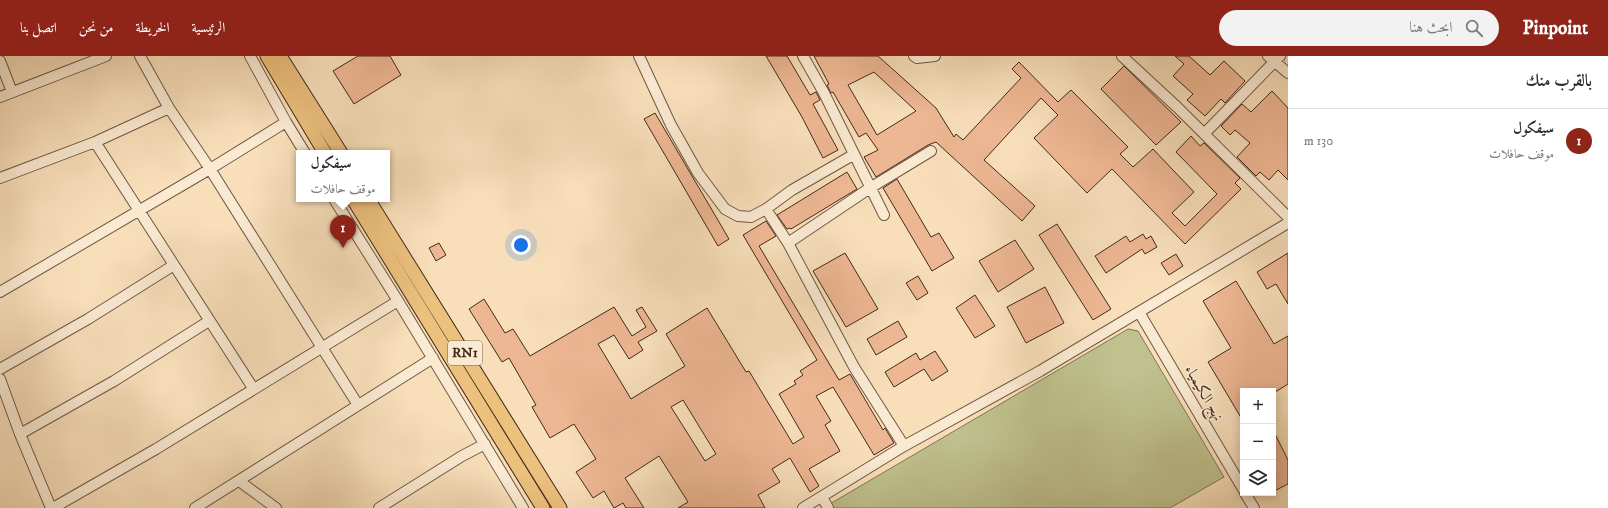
<!DOCTYPE html>
<html lang="ar">
<head>
<meta charset="utf-8">
<style>
  :root { --surface:#fff; --page:#f2f2f3; --text:#2b2b33; --muted:#7c7c81; --line:#e1e1e2; --accent:#8f2418 }
  body { margin:0; font-family:"IM FELL DW Pica",Amiri,serif; background:var(--page); color:var(--text); direction:rtl }
  .controls { position:absolute; right:12px; bottom:12px; display:grid; overflow:hidden; border-radius:0px; box-shadow:0 2px 10px #0003 }
  .controls button { width:36px; height:36px; display:grid; place-items:center; padding:0; border:0; border-bottom:1px solid var(--line); background:var(--surface); color:var(--text); font:20px sans-serif }
  .you { position:absolute; left:521px; top:189px; width:14px; height:14px; margin:-10px; border:3px solid #fff; border-radius:50%; background:#1a73e8; box-shadow:0 0 0 6px #1a73e833 }
  .badge { display:grid; place-items:center; width:26px; height:26px; border-radius:50%; background:var(--accent); color:#fff; font-size:13px; font-weight:700 }
  .pin { position:absolute; translate:-50% -33px; filter:drop-shadow(0 1px 2px #0008) }
  .pin::after { content:''; position:absolute; top:21px; width:14px; height:12px; background:inherit; clip-path:polygon(0 0,100% 0,50% 100%) }
  .popup { position:absolute; left:296px; top:94px; width:94px; height:52px; box-sizing:border-box; display:grid; place-content:center; border-radius:0px; background:var(--surface); filter:drop-shadow(0 1px 3px #0005); font-size:13px; white-space:nowrap; color:var(--muted) }
  .popup b { font-size:15px; color:var(--text) }
  .popup::after { content:''; position:absolute; left:50%; top:100%; margin-left:-8px; border:8px solid transparent; border-top-color:var(--surface) }
  .list { margin:0; padding:0; list-style:none }
  h2 { display:flex; justify-content:space-between; align-items:center; height:52px; margin:0; padding:0 16px; font-size:17px }
  h2 small { font-size:13px; font-weight:400; color:var(--muted) }
  .list li { display:grid; grid-template-columns:26px 1fr auto; gap:12px; align-items:center; box-sizing:border-box; height:64px; padding:0 16px; border-top:1px solid var(--line) }
  .list b { display:block; font-size:15px; white-space:nowrap }
  .list p { margin:0; font-size:13px; white-space:nowrap; color:var(--muted) }
  .list em { font-size:13px; font-style:normal; color:var(--muted) }
  .icon { flex:none; width:22px; height:22px; fill:none; stroke:currentColor; stroke-width:2; stroke-linecap:round; stroke-linejoin:round }
  .map { position:relative; flex:none; width:1288px; height:452px; overflow:hidden; direction:ltr }
  header { display:flex; align-items:center; gap:24px; box-sizing:border-box; height:56px; padding:0 20px; background:var(--accent); color:#fff }
  header strong { font-size:19px }
  nav { display:flex; gap:22px; margin-inline-start:auto; font-size:14px }
  .search { width:280px; height:36px; background:var(--page); display:flex; align-items:center; gap:10px; box-sizing:border-box; padding:0 14px; border-radius:22px; color:var(--muted); font-size:15px }
  main { display:flex }
  aside { flex:1; background:var(--surface) }
  .map>svg:first-child { display:block }
</style>
</head>
<body>
<header>
<strong>Pinpoint</strong>
<div class="search"><svg class="icon" aria-label="search" viewBox="0 0 24 24"><circle cx="10" cy="10" r="6"/><path d="M15 15l6 6"/></svg>ابحث هنا</div>
<nav><a>الرئيسية</a><a>الخريطة</a><a>من نحن</a><a>اتصل بنا</a></nav>
</header>
<main>
<aside>
<h2>بالقرب منك<small></small></h2>
<ul class="list">
<li><span class="badge">1</span><div><b>سيفكول</b><p>موقف حافلات</p></div><em>130 m</em></li>
</ul>
</aside>
<div class="map">
<svg width="1288" height="452" viewBox="0 0 1288 452">
  <rect width="100%" height="100%" fill="#f8dfba"/>
  <filter id="stains"><feTurbulence type="fractalNoise" baseFrequency=".005" numOctaves="4"/><feColorMatrix values="0 0 0 0 .2 0 0 0 0 .09 0 0 0 0 .02 0 0 0 .5 -.17"/></filter>
  <radialGradient id="worn" r=".72"><stop offset=".6" stop-color="#630" stop-opacity="0"/><stop offset="1" stop-color="#630" stop-opacity=".3"/></radialGradient>
  <path fill="#bfc18e" stroke="#807654" d="M 1128,273 L 1138,275 L 1224,421 L 1170,452 L 823,452 Z"/>
  <path fill="#eeb793" stroke="#422a1b" fill-rule="evenodd" d="M 358,0 L 390,0 L 401,19 L 354,48 L 333,15 Z
    M 766,0 L 787,0 L 810,39 L 816,36 L 820,44 L 813,48 L 838,94 L 823,102 L 802,61 Z
    M 814,0 L 878,0 L 936,52 L 954,81 L 956,78 L 963,84 L 1021,22 L 1012,13 L 1019,6 L 1058,46 L 1071,34 L 1128,91 L 1120,98 L 1133,111 L 1153,93 L 1194,136 L 1172,157 L 1185,170 L 1217,138 L 1176,96 L 1191,80 L 1200,90 L 1204,87 L 1240,122 L 1235,127 L 1241,133 L 1185,188 L 1112,113 L 1087,137 L 1034,82 L 1058,59 L 1041,42 L 984,104 L 1035,150 L 1022,165 L 936,86 L 928,89 L 876,121 L 864,101 L 878,94 L 866,77 L 859,81 L 833,36 L 831,37 L 827,29 L 829,28 ZM 874,16 L 916,55 L 877,79 L 848,29 Z
    M 1175,0 L 1189,0 L 1210,19 L 1224,5 L 1245,25 L 1225,47 L 1221,43 L 1205,60 L 1187,44 L 1193,38 L 1173,20 L 1184,8 Z
    M 1124,10 L 1181,66 L 1156,89 L 1101,33 Z
    M 1272,35 L 1288,52 L 1288,124 L 1278,114 L 1269,124 L 1260,116 L 1256,120 L 1237,101 L 1250,87 L 1235,74 L 1230,79 L 1221,70 L 1242,48 L 1251,56 Z
    M 655,57 L 729,183 L 718,190 L 644,63 Z
    M 847,116 L 857,133 L 791,173 L 790,172 L 787,173 L 777,159 Z
    M 897,123 L 931,181 L 939,177 L 954,202 L 932,215 L 883,132 Z
    M 766,165 L 776,180 L 759,190 L 839,324 L 850,318 L 883,374 L 885,372 L 894,387 L 874,399 L 833,331 L 816,340 L 831,365 L 825,369 L 840,395 L 809,413 L 819,430 L 810,436 L 790,402 L 772,413 L 780,426 L 758,439 L 765,452 L 678,452 L 688,446 L 659,400 L 625,422 L 644,452 L 626,452 L 623,447 L 614,452 L 604,435 L 593,442 L 576,416 L 596,403 L 574,368 L 550,382 L 532,351 L 536,349 L 509,302 L 502,306 L 469,253 L 484,243 L 505,277 L 513,273 L 530,300 L 614,251 L 632,280 L 646,271 L 636,254 L 642,251 L 657,275 L 638,286 L 643,294 L 629,303 L 614,279 L 598,288 L 631,343 L 685,310 L 666,278 L 707,252 L 746,316 L 749,315 L 793,388 L 804,381 L 779,338 L 796,328 L 794,325 L 803,319 L 800,315 L 817,304 L 743,179 ZM 683,344 L 716,398 L 705,405 L 671,351 Z
    M 1057,168 L 1111,253 L 1093,264 L 1039,179 Z
    M 1143,178 L 1146,183 L 1151,180 L 1157,191 L 1145,198 L 1142,193 L 1106,217 L 1095,200 L 1126,180 L 1130,186 Z
    M 1015,184 L 1034,213 L 998,236 L 979,205 Z
    M 439,187 L 446,199 L 436,205 L 429,192 Z
    M 845,197 L 878,253 L 846,271 L 813,215 Z
    M 1288,197 L 1288,248 L 1276,228 L 1267,233 L 1257,216 Z
    M 1176,198 L 1183,210 L 1169,219 L 1161,207 Z
    M 918,220 L 928,237 L 917,244 L 906,227 Z
    M 1236,225 L 1274,288 L 1288,280 L 1288,328 L 1277,335 L 1243,335 L 1243,365 L 1208,306 L 1231,292 L 1203,245 Z
    M 1045,231 L 1064,267 L 1026,287 L 1007,251 Z
    M 975,239 L 995,270 L 975,282 L 956,252 Z
    M 898,265 L 907,281 L 876,299 L 867,283 Z
    M 935,295 L 948,315 L 932,325 L 924,313 L 894,331 L 885,316 L 916,297 L 920,304 Z
    M 1273,374 L 1288,404 L 1288,428 L 1276,434 L 1273,429 Z"/>
  <g fill="none" stroke-linecap="round" stroke-linejoin="round">
    <defs>
      <path id="minor" d="M 140,0 L 169,52 L 210,113 L 358,349
        M 250,0 L 286,66 L 305,97
        M 639,0 L 671,69 L 698,117 L 725,153 L 738,160 L 751,161 L 766,153 L 792,134 L 853,99
        M 803,0 L 824,37 L 884,159
        M 914,0 L 917,2 L 935,0
        M 1122,0 L 1177,51 L 1288,161
        M 1268,0 L 1288,17
        M 0,5 L 12,36
        M 0,41 L 106,0
        M 1204,78 L 1280,0
        M 95,86 L 169,52
        M 0,122 L 95,86 L 253,332
        M 334,143 L 398,245 L 523,452
        M 766,153 L 788,187 L 854,311 L 904,390
        M 788,187 L 870,132 L 931,95
        M 0,236 L 210,113 L 286,66
        M 1139,256 L 1243,433
        M 0,313 L 88,263 L 174,209
        M 0,323 L 20,378 L 51,452
        M 20,378 L 114,325 L 209,265
        M 239,425 L 276,452
        M 1245,437 L 1254,452
        M 822,441 L 828,452
        M 53,452 L 156,393 L 398,245
        M 195,452 L 433,302
        M 379,452 L 462,400 L 485,388
        M 803,452 L 904,390 L 1040,315 L 1288,167"/>
      <path id="major" d="M 267,0 L 325,97
        M 280,0 L 341,97
        M 353,143 L 543,452
        M 368,143 L 560,452"/>
    </defs>
    <use href="#minor" stroke="#705743" stroke-width="12"/>
    <use href="#major" stroke="#422a1b" stroke-width="15"/>
    <use href="#minor" stroke="#faead2" stroke-width="10"/>
    <use href="#major" stroke="#ecc07d" stroke-width="13"/>
  </g>
  <g text-anchor="middle" dominant-baseline="central" stroke-width="3" stroke-linejoin="round" paint-order="stroke">
    <rect fill="#faead2" stroke="#796452" stroke-width="1" x="448" y="285" width="34" height="24" rx="3"/>
    <g font-size="14" font-weight="bold" fill="#422a1b">
      <text x="465" y="297">RN1</text>
    </g>
    <g font-size="15" fill="#422a1b" stroke="#faead2">
      <text transform="translate(1204 337) rotate(60)">نهج الكيمياء</text>
    </g>
  </g>
  <rect width="100%" height="100%" filter="url(#stains)"/>
  <rect width="100%" height="100%" fill="url(#worn)"/>
</svg>
<div class="controls">
<button>+</button>
<button>−</button>
<button><svg class="icon" aria-label="layers" viewBox="0 0 24 24"><path d="M12 4l9 5-9 5-9-5zM3 14l9 5 9-5"/></svg></button>
</div>
<div class="you"></div>
<div class="pin badge" style="left:343px;top:192px">1</div>
<div class="popup"><b>سيفكول</b>موقف حافلات</div>
</div>
</main>
</body>
</html>
